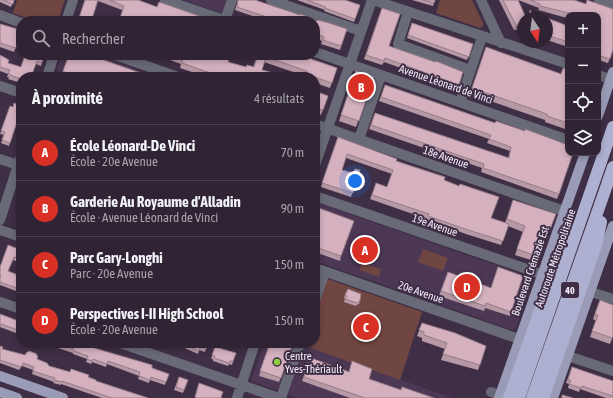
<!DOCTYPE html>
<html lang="fr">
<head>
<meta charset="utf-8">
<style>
  :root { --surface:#2f2334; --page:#372b3c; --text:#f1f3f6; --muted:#a7a4ac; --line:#4a404f; --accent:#d93025 }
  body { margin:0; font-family:"Asap Condensed",sans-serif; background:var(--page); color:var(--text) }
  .controls { position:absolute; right:12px; top:12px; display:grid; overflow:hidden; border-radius:8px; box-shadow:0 2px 6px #0003 }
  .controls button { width:36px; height:36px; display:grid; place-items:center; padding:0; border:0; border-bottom:1px solid var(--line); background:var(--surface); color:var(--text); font:20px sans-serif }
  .compass { position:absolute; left:517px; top:12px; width:36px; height:36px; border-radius:50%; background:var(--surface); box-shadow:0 2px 6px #0003; rotate:167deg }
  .you { position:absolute; left:355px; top:181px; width:14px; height:14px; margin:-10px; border:3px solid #fff; border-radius:50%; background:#1a73e8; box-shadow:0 0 0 6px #1a73e833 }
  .badge { display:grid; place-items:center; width:26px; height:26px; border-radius:50%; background:var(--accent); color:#fff; font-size:13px; font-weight:700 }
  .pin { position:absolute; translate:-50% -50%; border:2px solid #fff; box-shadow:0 1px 4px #0006 }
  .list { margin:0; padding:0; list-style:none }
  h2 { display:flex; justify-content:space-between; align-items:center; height:52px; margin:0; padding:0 16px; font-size:17px }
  h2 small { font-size:13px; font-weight:400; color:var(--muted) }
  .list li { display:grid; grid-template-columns:26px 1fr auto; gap:12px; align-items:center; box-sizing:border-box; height:56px; padding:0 16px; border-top:1px solid var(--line) }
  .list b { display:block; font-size:15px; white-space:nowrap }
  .list p { margin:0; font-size:13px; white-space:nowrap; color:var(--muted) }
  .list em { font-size:13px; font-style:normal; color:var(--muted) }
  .icon { flex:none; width:22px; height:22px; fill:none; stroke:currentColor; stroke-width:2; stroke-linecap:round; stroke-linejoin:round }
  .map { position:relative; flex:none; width:613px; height:398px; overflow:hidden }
  .search { position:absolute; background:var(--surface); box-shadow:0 2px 6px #0003; left:16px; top:16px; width:304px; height:44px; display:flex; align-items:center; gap:10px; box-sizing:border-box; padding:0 14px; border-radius:16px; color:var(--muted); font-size:15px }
  .panel { position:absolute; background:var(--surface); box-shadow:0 2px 6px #0003; left:16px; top:72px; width:304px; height:276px; border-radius:16px }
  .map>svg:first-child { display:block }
</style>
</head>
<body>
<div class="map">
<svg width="613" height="398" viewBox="0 0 613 398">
  <rect width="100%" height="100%" fill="#3f2f46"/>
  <path fill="#4c3754" d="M 183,0 L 230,0 L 225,14 Z
    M 62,55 L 95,55 L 158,77 L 55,77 Z
    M 315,202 L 529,277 L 532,282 L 516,328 L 513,330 L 315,261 Z
    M 264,343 L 303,343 L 302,345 L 453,398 L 297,398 L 251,381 Z"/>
  <path fill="#704642" d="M 17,0 L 65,0 L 58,21 L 34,21 L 13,13 Z
    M 440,0 L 472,0 L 483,23 L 483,26 L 480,28 L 436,13 Z
    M 423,249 L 448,258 L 443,271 L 418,262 Z
    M 362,263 L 381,269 L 379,277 L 359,270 Z
    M 325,278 L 422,312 L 400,380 L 302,345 L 303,343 L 315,343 L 315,308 Z"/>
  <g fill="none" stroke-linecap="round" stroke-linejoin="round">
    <path stroke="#5b4c61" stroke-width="10" stroke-dasharray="10 5" stroke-linecap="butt" d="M 598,151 L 613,156"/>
    <path stroke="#686a77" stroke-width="10" d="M 165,0 L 227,21
      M 271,0 L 361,31
      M 373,0 L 568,64
      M 481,0 L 501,43
      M 599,0 L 613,5
      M 408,12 L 398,44 L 470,70
      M 0,15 L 21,23
      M 225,20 L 232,0
      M 66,21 L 73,0
      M 315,52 L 568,140
      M 115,55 L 178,77
      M 598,75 L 613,80
      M 47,77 L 54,55
      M 0,86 L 21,93
      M 460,102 L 482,37
      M 315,124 L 570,213
      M 359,139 L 381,75
      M 0,159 L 21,166
      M 315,165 L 372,0
      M 315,196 L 547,276
      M 0,220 L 21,156
      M 0,230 L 21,237
      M 315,268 L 519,339
      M 585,290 L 613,299
      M 315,300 L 325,272
      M 0,302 L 21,309
      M 120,343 L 279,398
      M 568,356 L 613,371
      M 491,392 L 500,395
      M 237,398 L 255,343
      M 281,398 L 300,343"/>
    <path stroke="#9a9cb7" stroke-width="10" d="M 598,116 L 613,72
      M 0,376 L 63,398
      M 0,392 L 17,398
      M 499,398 L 585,153
      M 553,398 L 613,226"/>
    <path stroke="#adb0d0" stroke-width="12" d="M 608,182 L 613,167
      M 509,398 L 536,322
      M 543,398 L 566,332"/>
    <path stroke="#adb0d0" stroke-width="12" d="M 536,322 L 563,246 L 574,226
      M 566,332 L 597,242 L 601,222
      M 519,398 L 613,127
      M 532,398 L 608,182"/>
  </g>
  <path fill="#b798a5" d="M 0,0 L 14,0 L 11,7 L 0,2 Z
    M 85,0 L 138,0 L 157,7 L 122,10 L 98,1 L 78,21 Z
    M 238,0 L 255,0 L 317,21 L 347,29 L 340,50 L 321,44 L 322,41 L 315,38 L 315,21 L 267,21 L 235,10 Z
    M 297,0 L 345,0 L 360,5 L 354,22 L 332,14 L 324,11 L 325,10 Z
    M 412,0 L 435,0 L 433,6 Z
    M 499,0 L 574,0 L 586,4 L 587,0 L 613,9 L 613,49 L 608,63 L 598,60 L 598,15 L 568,15 L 568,47 L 547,40 L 547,18 L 565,25 L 567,18 L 538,10 L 539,8 L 518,0 L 526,18 L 527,17 L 527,18 L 523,18 L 523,31 L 519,30 L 514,30 Z
    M 382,8 L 389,46 L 463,72 L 458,88 L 384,62 L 382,65 L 364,59 Z
    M 412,23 L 473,44 L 467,60 L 407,38 Z
    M 0,24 L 21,30 L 21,48 L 16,47 L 14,52 L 0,47 Z
    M 486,47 L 561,74 L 568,70 L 568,130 L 545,122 L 545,120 L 470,94 Z
    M 0,55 L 8,63 L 21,67 L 44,55 L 41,66 L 36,64 L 21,77 L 21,83 L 8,79 L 9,77 L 7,77 L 8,74 L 0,71 Z
    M 69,55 L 101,59 L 63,77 L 61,76 Z
    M 156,55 L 230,55 L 228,62 L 246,67 L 253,67 L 256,59 L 244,55 L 302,55 L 311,59 L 337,68 L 330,88 L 315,83 L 315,77 L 305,77 L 305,76 L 264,62 L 262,70 L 269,75 L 275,77 L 207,77 L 180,68 L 181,64 Z
    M 356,71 L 374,77 L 356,127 L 339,121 Z
    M 385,85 L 495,123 L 559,194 L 557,199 L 481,172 L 482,168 L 369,129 L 375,113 L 508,158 L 510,151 L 487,143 L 489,139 L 379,101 Z
    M 315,91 L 328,96 L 321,115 L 315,113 Z
    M 10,106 L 21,110 L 9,146 L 1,143 L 4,135 L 0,134 Z
    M 338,137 L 444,180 L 491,218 L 505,223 L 513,200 L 556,214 L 546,240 L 542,238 L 534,261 L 515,255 L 523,232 L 508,226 L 501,245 L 466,234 L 427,220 L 427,219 L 370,199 L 376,183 L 387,187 L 392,174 L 346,158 L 342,170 L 353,173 L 360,170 L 351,197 L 321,187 Z
    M 20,207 L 21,207 L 21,222 L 18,221 L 18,219 L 16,218 Z
    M 315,211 L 341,256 L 340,261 L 315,252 Z
    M 21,250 L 21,263 L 13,260 L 8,271 L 16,281 L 17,288 L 16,291 L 0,285 L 0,267 Z
    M 448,272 L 491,288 L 523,276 L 510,316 L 485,308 L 484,311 L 439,296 Z
    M 345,295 L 360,301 L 359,304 L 358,304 L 356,306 L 344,302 L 345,299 L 344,298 Z
    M 600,300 L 613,336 L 610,344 L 590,337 L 596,321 L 593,319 Z
    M 0,314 L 21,322 L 21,335 L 0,327 Z
    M 422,323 L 486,346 L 478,370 L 441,360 L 445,349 L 422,341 L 422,338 L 417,336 Z
    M 43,343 L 80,343 L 152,368 L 166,382 L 165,385 L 150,380 L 149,383 L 138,379 L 139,376 L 107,364 L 106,367 L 92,362 L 91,364 L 86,362 L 87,359 L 73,354 L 73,353 Z
    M 168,343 L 208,343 L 205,352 L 199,350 L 198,354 L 180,346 L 180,347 Z
    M 270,343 L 293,343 L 279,382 L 259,376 Z
    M 0,346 L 2,349 L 25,355 L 36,355 L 37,359 L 49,366 L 70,372 L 88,377 L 96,381 L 148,398 L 102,398 L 61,384 L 61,385 L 53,383 L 54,382 L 32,374 L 33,370 L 22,366 L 19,370 L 0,363 Z
    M 215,347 L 236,353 L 232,365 L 229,364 L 228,366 L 213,361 L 213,359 L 211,359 Z
    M 311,358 L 401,390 L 434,398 L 350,398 L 302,381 Z
    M 572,367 L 613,381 L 613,398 L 606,398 L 580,389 L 579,392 L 568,388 L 569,384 L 566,383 Z
    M 179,377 L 188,380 L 183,393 L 174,390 Z"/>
  <path fill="#957c86" d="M 516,25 L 521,25 L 519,30 L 514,30 Z"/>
  <path fill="#d5b1c0" stroke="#957c86" d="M 3,0 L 14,0 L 13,4 Z
    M 85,0 L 98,0 L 92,19 L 100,21 L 78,21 Z
    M 110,0 L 138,0 L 157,7 L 159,2 L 214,21 L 119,21 L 124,6 Z
    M 238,0 L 255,0 L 300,15 L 300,14 L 306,16 L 306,17 L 317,21 L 318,20 L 329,23 L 347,29 L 341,46 L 323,40 L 324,37 L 315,33 L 315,21 L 279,21 L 237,7 Z
    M 307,0 L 345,0 L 360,5 L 355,19 L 333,11 L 325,8 L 326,7 Z
    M 423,0 L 435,0 L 434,3 Z
    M 503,0 L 518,0 L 526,18 L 527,17 L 527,18 L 523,18 L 523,26 L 521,25 L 516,25 Z
    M 531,0 L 574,0 L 586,4 L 587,0 L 613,9 L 613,49 L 610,59 L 598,55 L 598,15 L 569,15 L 569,13 L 540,6 L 540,4 Z
    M 382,8 L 400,14 L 389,46 L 435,62 L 436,61 L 463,72 L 459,85 L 385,58 L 384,61 L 366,55 Z
    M 530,10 L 534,18 L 529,18 Z
    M 539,16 L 546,18 L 538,18 Z
    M 568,17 L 568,42 L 547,35 L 547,18 L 565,25 Z
    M 412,23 L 473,44 L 469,57 L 408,35 Z
    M 0,24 L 21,30 L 21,44 L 17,43 L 16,48 L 0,43 Z
    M 486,47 L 561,74 L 563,68 L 568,70 L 568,123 L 547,116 L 547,114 L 472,88 Z
    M 0,55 L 9,60 L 8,63 L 21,67 L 25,55 L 44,55 L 42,62 L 37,61 L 31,77 L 21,77 L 21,79 L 10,75 L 10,74 L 8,73 L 10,70 L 0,67 Z
    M 69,55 L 102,55 L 101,59 L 152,77 L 63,77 L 65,72 L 63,71 Z
    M 171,55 L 230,55 L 228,62 L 246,67 L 247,65 L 254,67 L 258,55 L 302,55 L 311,58 L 311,59 L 337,68 L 332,83 L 306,74 L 307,71 L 266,57 L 262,70 L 270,72 L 269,75 L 275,77 L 234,77 L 224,74 L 222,77 L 182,63 L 183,59 Z
    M 356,71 L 374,77 L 359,121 L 341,115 Z
    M 598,81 L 600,81 L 598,88 Z
    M 385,85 L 495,123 L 496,121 L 525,131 L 525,129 L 568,145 L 568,153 L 573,153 L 559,194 L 483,168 L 484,164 L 371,125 L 375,113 L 509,158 L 511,147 L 489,139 L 491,135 L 381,97 Z
    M 315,91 L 328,96 L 323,110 L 315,108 Z
    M 14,103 L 21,106 L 21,110 L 10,143 L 2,140 L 5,132 L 1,131 L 10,106 L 13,107 Z
    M 338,137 L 397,159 L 396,161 L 445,177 L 444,180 L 459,186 L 460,184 L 499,197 L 491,218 L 509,224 L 503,241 L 468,230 L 428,216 L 429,214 L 372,195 L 376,183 L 387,187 L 393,170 L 347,154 L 342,170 L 353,173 L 355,169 L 360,170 L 353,193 L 322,183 Z
    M 513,200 L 556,214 L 548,234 L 544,232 L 536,256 L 517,249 L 525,226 L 507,219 Z
    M 20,207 L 21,207 L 21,218 L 19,218 L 19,216 L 17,215 Z
    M 316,207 L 354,221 L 341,256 L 315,247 L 315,211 Z
    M 8,245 L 21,250 L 21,259 L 14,257 L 8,271 L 18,275 L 16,281 L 19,282 L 17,288 L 0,282 L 0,277 L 1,275 L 0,275 L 0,267 Z
    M 498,267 L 523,276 L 511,312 L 486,303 L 485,306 L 441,291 L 448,272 L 491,288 Z
    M 348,289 L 361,294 L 360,301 L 359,301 L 357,303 L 345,299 L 347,296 L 345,295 Z
    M 600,300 L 613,305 L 613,335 L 612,338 L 592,331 L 598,315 L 595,314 Z
    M 0,314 L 21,322 L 21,331 L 1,324 L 0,326 Z
    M 422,323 L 455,333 L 486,346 L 480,365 L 443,354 L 447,343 L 424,335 L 424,332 L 419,330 Z
    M 54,343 L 80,343 L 94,348 L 152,365 L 152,368 L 169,374 L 166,382 L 151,377 L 150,380 L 139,376 L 140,372 L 108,361 L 107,364 L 93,359 L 92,361 L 87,359 L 88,356 L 74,351 L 74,349 Z
    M 182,343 L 208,343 L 206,349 L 200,347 L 199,351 Z
    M 270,343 L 293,343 L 281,378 L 260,371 Z
    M 0,346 L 3,347 L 2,349 L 25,355 L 27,352 L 29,352 L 29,351 L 37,354 L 36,355 L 38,356 L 37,359 L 47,363 L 49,366 L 70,372 L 71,369 L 89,375 L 88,377 L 96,380 L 96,381 L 148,398 L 112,398 L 62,381 L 62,382 L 54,380 L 55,378 L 33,371 L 34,367 L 23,363 L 21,367 L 0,360 Z
    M 215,347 L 236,353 L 233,361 L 230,361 L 229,363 L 214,358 L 215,356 L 212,355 Z
    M 311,358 L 349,372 L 352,361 L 372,369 L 369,379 L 401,390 L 402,387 L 434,398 L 365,398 L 304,377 Z
    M 572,367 L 613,381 L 613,396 L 582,386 L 581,388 L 569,384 L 571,381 L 568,380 Z
    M 179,377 L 188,380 L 184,390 L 176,387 Z
    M 199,383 L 221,391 L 223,392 L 221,397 L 222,398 L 196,398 L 195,397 Z
    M 562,395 L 573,398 L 562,398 Z"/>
  <circle fill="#91cd40" stroke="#3f2f46" stroke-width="1.5" cx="277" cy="362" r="4"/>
  <g text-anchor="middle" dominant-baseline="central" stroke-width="4" stroke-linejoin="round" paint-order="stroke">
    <rect fill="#3f2f46" stroke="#c0b4c5" stroke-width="1" x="561" y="282" width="18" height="16" rx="3"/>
    <g font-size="10" font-weight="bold" fill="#f7edfc">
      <text x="570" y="290">40</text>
    </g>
    <g font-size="11" fill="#f7edfc" stroke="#3f2f46">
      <text transform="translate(446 84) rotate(19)">Avenue Léonard de Vinci</text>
      <text transform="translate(446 157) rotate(19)">18e Avenue</text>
      <text transform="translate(435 225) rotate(19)">19e Avenue</text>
      <text transform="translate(555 258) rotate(-71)">Autoroute Métropolitaine</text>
      <text transform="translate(530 271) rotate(-71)">Boulevard Crémazie Est</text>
      <text transform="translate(421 292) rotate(19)">20e Avenue</text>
    </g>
    <g font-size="11" fill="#f7edfc" stroke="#3f2f46" text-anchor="start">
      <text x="285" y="356">Centre<tspan x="285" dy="13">Yves-Thériault</tspan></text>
    </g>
  </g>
</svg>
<div class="controls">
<button>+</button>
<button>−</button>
<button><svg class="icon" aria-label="locate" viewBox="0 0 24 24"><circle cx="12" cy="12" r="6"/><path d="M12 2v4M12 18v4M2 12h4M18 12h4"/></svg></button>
<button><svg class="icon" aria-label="layers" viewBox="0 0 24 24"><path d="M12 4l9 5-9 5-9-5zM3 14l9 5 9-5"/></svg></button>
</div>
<svg class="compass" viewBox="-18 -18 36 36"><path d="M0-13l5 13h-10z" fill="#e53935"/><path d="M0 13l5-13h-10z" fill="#a7a4ac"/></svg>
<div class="you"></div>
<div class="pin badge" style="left:365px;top:250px">A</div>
<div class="pin badge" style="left:361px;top:87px">B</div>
<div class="pin badge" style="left:366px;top:327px">C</div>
<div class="pin badge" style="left:467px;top:287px">D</div>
<div class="search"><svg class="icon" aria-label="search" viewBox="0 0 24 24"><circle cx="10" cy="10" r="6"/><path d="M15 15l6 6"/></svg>Rechercher</div>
<section class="panel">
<h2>À proximité<small>4 résultats</small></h2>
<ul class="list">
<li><span class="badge">A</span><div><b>École Léonard-De Vinci</b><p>École · 20e Avenue</p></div><em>70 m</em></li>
<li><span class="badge">B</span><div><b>Garderie Au Royaume d'Alladin</b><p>École · Avenue Léonard de Vinci</p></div><em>90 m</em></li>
<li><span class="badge">C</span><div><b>Parc Gary-Longhi</b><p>Parc · 20e Avenue</p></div><em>150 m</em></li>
<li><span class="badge">D</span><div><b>Perspectives I-II High School</b><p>École · 20e Avenue</p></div><em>150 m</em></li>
</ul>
</section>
</div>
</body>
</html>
